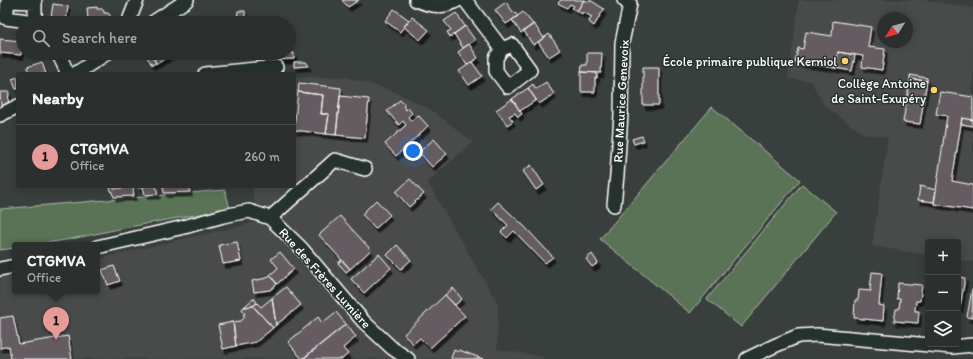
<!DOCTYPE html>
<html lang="en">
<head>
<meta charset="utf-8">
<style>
  :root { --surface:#2b2f2e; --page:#373b3a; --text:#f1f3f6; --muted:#a6a9aa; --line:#474a4a; --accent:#e69b98 }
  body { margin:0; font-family:Itim,sans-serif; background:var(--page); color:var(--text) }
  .controls { position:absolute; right:12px; bottom:12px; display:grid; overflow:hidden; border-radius:4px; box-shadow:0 2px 10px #0003 }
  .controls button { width:36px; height:36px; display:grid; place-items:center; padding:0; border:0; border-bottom:1px solid var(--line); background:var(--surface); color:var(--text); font:20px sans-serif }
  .compass { position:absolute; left:877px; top:12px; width:36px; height:36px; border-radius:50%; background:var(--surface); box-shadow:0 2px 10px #0003; rotate:233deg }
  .you { position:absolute; left:413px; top:151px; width:14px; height:14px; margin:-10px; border:3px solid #fff; border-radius:50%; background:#1a73e8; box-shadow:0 0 0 6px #1a73e833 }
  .badge { display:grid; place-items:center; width:26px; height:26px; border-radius:50%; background:var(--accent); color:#111; font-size:13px; font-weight:700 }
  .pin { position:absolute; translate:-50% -33px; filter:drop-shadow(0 1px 2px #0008) }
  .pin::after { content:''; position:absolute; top:21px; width:14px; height:12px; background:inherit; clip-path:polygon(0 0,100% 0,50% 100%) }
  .popup { position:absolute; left:12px; top:242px; width:88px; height:52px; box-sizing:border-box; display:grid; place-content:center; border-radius:4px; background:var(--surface); filter:drop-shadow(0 1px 3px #0005); font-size:13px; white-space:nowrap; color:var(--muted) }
  .popup b { font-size:15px; color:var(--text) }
  .popup::after { content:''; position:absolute; left:50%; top:100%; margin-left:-8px; border:8px solid transparent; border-top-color:var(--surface) }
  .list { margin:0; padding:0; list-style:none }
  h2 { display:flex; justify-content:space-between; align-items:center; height:52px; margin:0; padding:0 16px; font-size:17px }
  h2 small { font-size:13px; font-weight:400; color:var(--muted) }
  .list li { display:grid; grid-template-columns:26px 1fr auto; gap:12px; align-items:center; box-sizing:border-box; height:64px; padding:0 16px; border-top:1px solid var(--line) }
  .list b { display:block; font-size:15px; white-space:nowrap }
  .list p { margin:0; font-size:13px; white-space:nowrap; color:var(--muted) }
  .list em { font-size:13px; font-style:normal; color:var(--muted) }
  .icon { flex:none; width:22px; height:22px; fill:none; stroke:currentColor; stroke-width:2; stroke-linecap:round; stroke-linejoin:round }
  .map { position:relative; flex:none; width:973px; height:359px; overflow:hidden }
  .search { position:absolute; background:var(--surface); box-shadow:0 2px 10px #0003; left:16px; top:16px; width:280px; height:44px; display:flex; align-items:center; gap:10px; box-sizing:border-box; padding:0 14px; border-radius:22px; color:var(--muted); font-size:15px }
  .panel { position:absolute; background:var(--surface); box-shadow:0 2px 10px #0003; left:16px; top:72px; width:280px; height:116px; border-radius:4px }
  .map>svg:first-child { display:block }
</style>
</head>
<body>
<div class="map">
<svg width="973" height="359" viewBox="0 0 973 359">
  <defs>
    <filter id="shadow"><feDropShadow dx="2.5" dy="4.5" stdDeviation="0" flood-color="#0009"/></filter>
  </defs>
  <rect width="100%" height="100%" fill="#393f3d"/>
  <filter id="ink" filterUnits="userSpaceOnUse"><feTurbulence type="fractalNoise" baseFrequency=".025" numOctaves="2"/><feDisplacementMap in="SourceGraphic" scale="8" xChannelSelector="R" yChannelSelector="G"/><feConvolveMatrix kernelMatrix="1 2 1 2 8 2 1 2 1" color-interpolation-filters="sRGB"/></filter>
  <g filter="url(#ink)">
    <path fill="#4a4c4c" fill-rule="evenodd" d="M 799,0 L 924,0 L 973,8 L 973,262 L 958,260 L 958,242 L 928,242 L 928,255 L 872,246 L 888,138 L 881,136 L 863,134 L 823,104 L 811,81 L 788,79 ZM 883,18 L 907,18 L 907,42 L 883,42 Z
      M 294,77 L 345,77 L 393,91 L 431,110 L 473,142 L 427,182 L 498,304 L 497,349 L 543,357 L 542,359 L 0,359 L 0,277 L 15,274 L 15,291 L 97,291 L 97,259 L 258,222 L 252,186 L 294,186 Z"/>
    <path fill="#5a7257" stroke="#acb8ab" d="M 712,107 L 800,180 L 690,313 L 600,239 Z
      M 802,184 L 836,212 L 741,327 L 707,299 Z
      M 225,190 L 230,209 C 195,215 159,221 124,228 C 88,235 52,245 15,245 L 15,248 L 0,250 L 0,209 Z"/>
    <path fill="#655c62" stroke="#fff" filter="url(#shadow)" d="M 342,0 L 359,0 L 348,7 Z
      M 561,0 L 584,0 L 577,11 L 572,8 L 574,6 L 570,4 L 567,8 L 558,3 Z
      M 584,0 L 590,2 L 590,0 L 604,9 L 594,26 L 590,23 L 589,21 L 592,17 L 583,12 L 582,14 L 577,11 Z
      M 506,2 L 513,12 L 514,12 L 518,16 L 506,24 L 495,10 Z
      M 53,4 L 68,6 L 66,23 L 50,23 Z
      M 97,7 L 97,9 L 102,9 L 104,11 L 104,13 L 108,13 L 110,15 L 110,19 L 108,21 L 108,23 L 94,23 L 94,20 L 88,20 L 87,8 Z
      M 394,9 L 409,20 L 400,32 L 385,21 Z
      M 238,11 L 245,11 L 245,21 L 250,21 L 250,23 L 220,23 L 220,17 L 237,17 Z
      M 523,12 L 533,24 L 521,33 L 512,20 Z
      M 456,13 L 465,26 L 450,37 L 447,32 L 451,30 L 444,21 Z
      M 412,17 L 429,30 L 420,40 L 404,27 Z
      M 833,21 L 871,27 L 868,47 L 885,49 L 882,70 L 862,67 L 863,56 L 838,52 L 835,68 L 795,62 L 798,48 L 803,49 L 806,32 L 832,36 Z
      M 534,24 L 544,38 L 533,45 L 524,31 Z
      M 465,26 L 475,40 L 463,48 L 454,34 Z
      M 549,34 L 560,50 L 549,57 L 538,42 Z
      M 0,39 L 22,41 L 21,55 L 0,53 Z
      M 469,44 L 478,58 L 467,65 L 458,52 Z
      M 838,52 L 855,55 L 852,71 L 835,68 Z
      M 150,53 L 173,53 L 157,64 Z
      M 263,53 L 294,53 L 294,59 L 274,60 L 273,57 L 268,60 Z
      M 587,53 L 602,53 L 601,73 L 581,72 L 582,65 L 587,65 Z
      M 151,55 L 156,63 L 152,65 L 147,57 Z
      M 42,62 L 46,74 L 29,74 L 27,67 Z
      M 294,62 L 306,62 L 309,66 L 294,67 Z
      M 472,62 L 482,76 L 469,85 L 459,71 Z
      M 643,67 L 659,67 L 659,105 L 643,105 Z
      M 581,72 L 597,73 L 597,78 L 595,78 L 595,92 L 581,92 Z
      M 910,75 L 927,78 L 927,81 L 910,79 Z
      M 18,77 L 18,89 L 16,89 L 12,79 Z
      M 910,79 L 927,81 L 920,124 L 903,122 Z
      M 546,82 L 554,94 L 539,104 L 528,88 L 533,84 L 536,89 Z
      M 299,83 L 341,88 L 336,135 L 326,134 L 329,114 L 321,114 L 323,95 L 298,92 Z
      M 528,88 L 536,100 L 520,111 L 512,99 Z
      M 0,92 L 9,92 L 8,104 L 1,108 Z
      M 298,92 L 323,95 L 321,114 L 329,114 L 326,134 L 294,130 Z
      M 940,92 L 973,97 L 973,120 L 962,118 L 952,181 L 973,185 L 973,210 L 934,204 L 947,116 L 936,114 Z
      M 340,96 L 369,99 L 365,138 L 336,135 Z
      M 512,99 L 522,114 L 518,117 L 515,113 L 509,116 L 513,121 L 507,125 L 496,110 Z
      M 400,100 L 405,105 L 403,106 L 406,110 L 408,108 L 412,113 L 408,117 L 411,121 L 418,115 L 428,126 L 396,156 L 385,144 L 406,125 L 403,121 L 399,125 L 387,111 Z
      M 962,118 L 973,120 L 973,126 L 961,124 Z
      M 642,136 L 644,141 L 634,144 L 632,139 Z
      M 434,139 L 447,154 L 432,167 L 419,152 Z
      M 531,165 L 544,185 L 536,190 L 523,171 Z
      M 410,179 L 424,194 L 409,207 L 396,192 Z
      M 109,186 L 113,186 L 114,189 L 133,187 L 134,196 L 114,197 Z
      M 138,186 L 156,186 L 158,194 L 145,195 L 143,187 L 138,188 Z
      M 163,186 L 189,186 L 190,192 L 164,193 Z
      M 920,186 L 936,190 L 934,202 L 918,200 Z
      M 376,200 L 390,215 L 375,229 L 362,214 Z
      M 498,202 L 524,226 L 553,257 L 545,263 L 514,231 L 507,238 L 501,232 L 508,225 L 491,209 Z
      M 340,216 L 371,250 L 350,269 L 319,235 Z
      M 237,242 L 241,261 L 223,264 L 219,245 Z
      M 397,245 L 411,260 L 401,269 L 387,255 Z
      M 280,252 L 294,269 L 277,284 L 270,275 L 278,268 L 271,259 Z
      M 379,254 L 391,268 L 364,293 L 351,279 Z
      M 592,254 L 598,263 L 592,267 L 586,259 Z
      M 342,260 L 350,269 L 346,272 L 338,263 Z
      M 114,266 L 120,281 L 108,285 L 102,270 Z
      M 872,272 L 882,273 L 879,305 L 884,306 L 883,321 L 854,318 L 855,300 L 858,300 L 859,290 L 871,291 L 870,289 Z
      M 270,275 L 277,284 L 270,290 L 254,292 L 252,281 L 267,278 Z
      M 958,277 L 965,278 L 960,308 L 958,308 Z
      M 898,283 L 922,285 L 920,301 L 916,301 L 915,311 L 919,311 L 918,323 L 894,321 L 896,309 L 899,309 L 900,299 L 897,299 Z
      M 286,287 L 301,305 L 276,325 L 272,298 Z
      M 453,288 L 462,299 L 455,305 L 445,295 Z
      M 972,289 L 973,289 L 972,318 L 967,317 Z
      M 445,295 L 465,316 L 430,348 L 420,338 L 413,344 L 404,334 Z
      M 254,298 L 257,303 L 253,306 L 244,307 Z
      M 272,298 L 276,325 L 273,328 L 253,306 L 257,303 L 261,307 Z
      M 253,306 L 273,328 L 256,342 L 236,346 L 233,322 L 241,321 L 245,317 L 243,315 L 245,314 L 242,309 L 244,307 Z
      M 336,312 L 346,324 L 302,359 L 288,342 L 318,317 L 322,323 Z
      M 13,316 L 19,344 L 68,336 L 72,359 L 11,359 L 9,346 L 0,348 L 0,318 Z
      M 233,322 L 236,346 L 223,349 L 218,325 Z
      M 346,324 L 356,337 L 343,348 L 348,354 L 342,359 L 303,359 Z
      M 454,350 L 458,352 L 459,350 L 483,359 L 452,359 L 451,358 Z"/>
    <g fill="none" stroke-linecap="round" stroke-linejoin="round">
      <defs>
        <path id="minor" d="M 416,0 C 431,6 443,9 458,0
          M 465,0 L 502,49
          M 35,22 L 6,18 L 8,1 L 35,2 L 35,23
          M 128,23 L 137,0
          M 152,23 L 187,0
          M 512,45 L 530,70 L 508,87 L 496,71 L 496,58 L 502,49 Z
          M 56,53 L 60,57 L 68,74
          M 75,74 L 107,53
          M 205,74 L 276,67
          M 0,115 L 18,106
          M 614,205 L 617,175 L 621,114 L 622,43 L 630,4 L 624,0
          M 270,218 L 335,160 L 365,169
          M 97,247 L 184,227 L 223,216 L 249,211 L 270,218 L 301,248 L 364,322 L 392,348 L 408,359
          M 0,269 L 15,266
          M 747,359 L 774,346 L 798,336 L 817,335 L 952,347 L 973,345"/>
      </defs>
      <use href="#minor" stroke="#fff" stroke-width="16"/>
      <use href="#minor" stroke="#26332d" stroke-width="13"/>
    </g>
  </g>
  <g fill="#ffd166" stroke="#26332d" stroke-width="1.5">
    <circle cx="845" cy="61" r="4"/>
    <circle cx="934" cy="90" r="4"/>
  </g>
  <g text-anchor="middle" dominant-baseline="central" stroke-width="3" stroke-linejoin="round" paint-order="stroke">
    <g font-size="13" fill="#fff" stroke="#26332d" text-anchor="end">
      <text x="837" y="61">École primaire publique Kerniol</text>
      <text x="926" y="83">Collège Antoine<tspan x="926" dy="15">de Saint-Exupéry</tspan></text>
    </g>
    <g font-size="13" fill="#fff" stroke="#26332d">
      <text transform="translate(621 101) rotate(-87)">Rue Maurice Genevoix</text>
      <text transform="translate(325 278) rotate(48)">Rue des Frères Lumière</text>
    </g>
  </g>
</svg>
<div class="controls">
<button>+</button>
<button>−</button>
<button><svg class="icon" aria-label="layers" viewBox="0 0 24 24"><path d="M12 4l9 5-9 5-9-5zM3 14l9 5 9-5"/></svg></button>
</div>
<svg class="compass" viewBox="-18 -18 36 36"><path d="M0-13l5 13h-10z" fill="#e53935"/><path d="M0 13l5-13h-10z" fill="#a6a9aa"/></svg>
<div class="you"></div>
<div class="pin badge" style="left:56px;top:340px">1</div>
<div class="popup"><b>CTGMVA</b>Office</div>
<div class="search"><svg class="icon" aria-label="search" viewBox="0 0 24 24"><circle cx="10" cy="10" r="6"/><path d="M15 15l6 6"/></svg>Search here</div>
<section class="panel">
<h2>Nearby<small></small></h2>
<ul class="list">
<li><span class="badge">1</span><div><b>CTGMVA</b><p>Office</p></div><em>260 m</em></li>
</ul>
</section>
</div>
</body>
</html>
